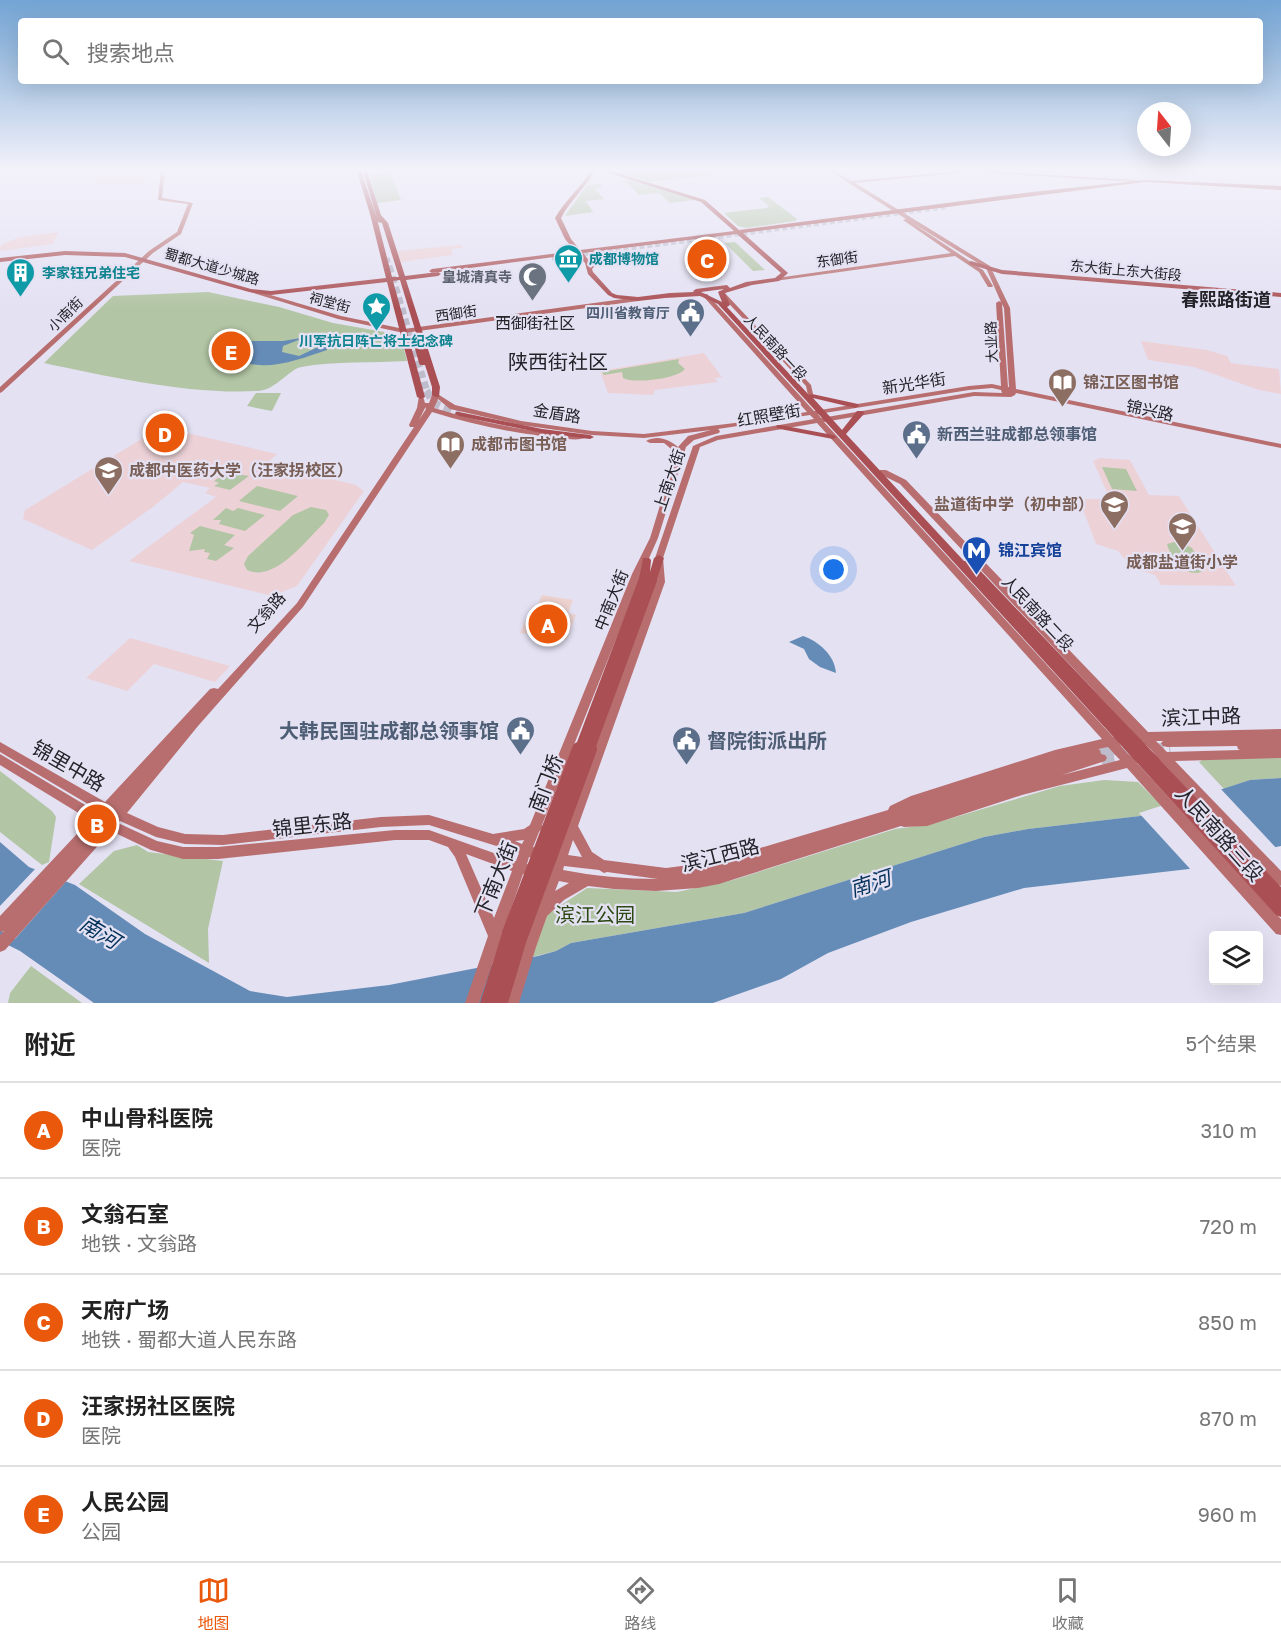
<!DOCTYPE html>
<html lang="zh">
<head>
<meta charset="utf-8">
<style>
  :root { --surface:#fff; --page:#f2f2f2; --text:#222; --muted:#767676; --line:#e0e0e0; --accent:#ea580c }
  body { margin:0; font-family:"Golos Text","Noto Sans SC",sans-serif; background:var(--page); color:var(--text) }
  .controls { position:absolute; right:18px; bottom:18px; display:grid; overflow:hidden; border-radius:6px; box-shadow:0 6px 24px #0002 }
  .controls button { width:54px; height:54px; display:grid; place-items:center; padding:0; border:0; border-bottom:2px solid var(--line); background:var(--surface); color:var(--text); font:30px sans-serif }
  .compass { position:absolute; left:1137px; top:102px; width:54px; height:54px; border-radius:50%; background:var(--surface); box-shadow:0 6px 24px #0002; rotate:343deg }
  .you { position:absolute; left:834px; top:570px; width:21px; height:21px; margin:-15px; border:4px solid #fff; border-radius:50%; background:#1a73e8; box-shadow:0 0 0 9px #1a73e833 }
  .badge { display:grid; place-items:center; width:39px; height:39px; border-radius:50%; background:var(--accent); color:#fff; font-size:20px; font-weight:700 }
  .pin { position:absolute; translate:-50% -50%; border:3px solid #fff; box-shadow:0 2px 6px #0006 }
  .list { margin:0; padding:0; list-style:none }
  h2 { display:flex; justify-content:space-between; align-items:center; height:78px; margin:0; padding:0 24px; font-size:26px }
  h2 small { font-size:20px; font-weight:400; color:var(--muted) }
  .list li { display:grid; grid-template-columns:39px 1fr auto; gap:18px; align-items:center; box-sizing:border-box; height:96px; padding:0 24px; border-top:2px solid var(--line) }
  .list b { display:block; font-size:22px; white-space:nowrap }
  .list p { margin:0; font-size:20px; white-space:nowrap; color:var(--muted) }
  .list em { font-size:20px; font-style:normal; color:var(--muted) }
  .icon { flex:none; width:33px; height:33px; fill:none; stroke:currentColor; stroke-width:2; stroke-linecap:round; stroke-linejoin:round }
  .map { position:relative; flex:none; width:1281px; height:1003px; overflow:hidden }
  .search { position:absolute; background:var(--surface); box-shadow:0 6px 24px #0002; left:18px; right:18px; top:18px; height:66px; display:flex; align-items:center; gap:15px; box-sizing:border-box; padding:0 21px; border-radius:6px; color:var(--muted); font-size:22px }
  .sheet { height:558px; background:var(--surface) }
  nav { display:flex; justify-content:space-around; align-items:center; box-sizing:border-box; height:84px; border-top:2px solid var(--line); background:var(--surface); font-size:16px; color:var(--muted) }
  nav a { display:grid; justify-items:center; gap:3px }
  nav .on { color:var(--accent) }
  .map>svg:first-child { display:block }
</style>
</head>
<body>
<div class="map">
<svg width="1281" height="1003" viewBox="0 0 1281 1003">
  <rect width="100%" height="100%" fill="#e4e1f3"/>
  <path fill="#ecd2d7" d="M 145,174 L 144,185 L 91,184 L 98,180 L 89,179 L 99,175 Z
    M 58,232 L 53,244 L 0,251 L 1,245 L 19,237 Z
    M 462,245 L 463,248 L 451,249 L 453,255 L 401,262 L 397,251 Z
    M 1141,341 L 1207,350 L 1227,356 L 1231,363 L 1279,369 L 1281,394 L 1259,390 L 1194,367 L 1148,360 Z
    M 704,353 L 722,377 L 715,378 L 718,382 L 655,390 L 653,395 L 608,393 L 600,371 Z
    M 161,427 L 277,454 L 267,463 L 356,485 L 364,491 L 297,586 L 272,596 L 129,561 L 216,497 L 205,493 L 210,488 L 183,482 L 153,507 L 92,550 L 23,519 L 25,510 Z
    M 1100,458 L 1130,460 L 1149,495 L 1179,496 L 1236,586 L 1161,585 L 1155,575 L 1132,568 L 1118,551 L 1096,544 L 1079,499 L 1110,499 L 1093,461 Z
    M 130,638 L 230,666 L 215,682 L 154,664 L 127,691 L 86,678 Z"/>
  <path fill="#edd3d0" d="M 542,595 L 573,600 L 568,613 L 576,615 L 566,640 L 520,633 L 532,606 L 537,607 Z"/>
  <path fill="#b2c5a4" d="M 661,168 L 700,168 L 715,175 L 649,182 L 619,173 Z
    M 390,172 L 401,200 L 377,203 L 370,175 Z
    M 630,180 L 695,200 L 670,203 L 659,193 L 639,195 L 627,183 L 616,183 Z
    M 599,184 L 603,186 L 595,189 L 604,199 L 586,201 L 593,212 L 565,216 L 587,185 Z
    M 768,197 L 797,219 L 795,221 L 746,228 L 738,226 L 724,213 L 767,208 L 769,206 L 759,198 Z
    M 735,242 L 765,270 L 753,271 L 725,243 Z
    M 208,292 L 279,307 L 333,323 L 390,333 L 402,341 L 407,361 C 373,363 335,361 301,367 C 288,370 276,390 258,391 C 192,395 109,377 44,363 L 113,296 Z
    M 679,359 L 678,363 L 685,369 C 677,379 634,384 623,378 L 622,372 L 604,375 L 602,372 Z
    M 256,393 L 281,393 L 272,411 L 247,406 Z
    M 1102,467 L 1126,469 L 1137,491 L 1112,489 Z
    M 227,472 L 249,476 L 230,490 L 214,486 L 219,483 L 214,481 Z
    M 257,486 L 298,496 L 280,511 L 239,501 Z
    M 311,507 L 326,510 L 329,515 L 324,523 C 306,540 275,583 247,570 L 244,564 L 248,556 L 293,515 Z
    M 226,508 L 233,511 L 238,508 L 265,515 L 245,531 L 219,524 L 221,520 L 213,520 Z
    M 200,526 L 235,535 L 224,545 L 234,548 L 216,561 L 207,559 L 210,553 L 204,552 L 205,549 L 189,551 L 194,535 L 190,533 Z
    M 1178,541 L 1192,548 L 1204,568 L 1201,572 C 1184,577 1171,559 1167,544 Z
    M 1281,757 L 1281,778 L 1250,780 L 1224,789 L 1199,762 L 1204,759 Z
    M 0,771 L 52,811 L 56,817 L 49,862 L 42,865 L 0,832 Z
    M 1104,780 L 1138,782 L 1164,808 L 1140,816 L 1028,829 L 984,837 L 744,913 L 571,943 L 556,951 L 532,957 L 546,915 L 587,888 L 677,892 L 733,880 L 895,829 L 932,824 L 1060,786 Z
    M 137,845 L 148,852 L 223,861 L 208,929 L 209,963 L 79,884 L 114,851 Z
    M 31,966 L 82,1003 L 8,1003 L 10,993 Z"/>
  <path fill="#658cb7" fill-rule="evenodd" d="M 313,336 L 325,341 L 327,350 C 300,359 265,373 239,360 L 242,349 L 237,341 L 283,341 ZM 301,339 L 313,339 L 318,347 L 299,356 L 282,352 L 283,346 Z
    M 803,636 C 818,641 835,655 836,673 L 820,667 L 809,659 L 804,649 L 789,642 Z
    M 1281,778 L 1281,846 L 1236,855 L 1189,869 L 1024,888 L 911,922 L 828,953 L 781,979 L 713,1003 L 94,1003 L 20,951 L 0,941 L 0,842 L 29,867 L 75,885 L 145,934 L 250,991 L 287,997 L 389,985 L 538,956 L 556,951 L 571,943 L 744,913 L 984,837 L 1028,829 L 1140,816 L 1250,780 Z"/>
  <path fill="#e4e1f3" d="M 1219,787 L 1278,850 L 1237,857 L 1192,871 L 1139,813 Z
    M 37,867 L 68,879 L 15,939 L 0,930 L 0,906 Z"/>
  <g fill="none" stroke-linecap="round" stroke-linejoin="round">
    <path stroke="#bebbcb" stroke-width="10" stroke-dasharray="10 5" stroke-linecap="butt" d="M 1154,749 L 1170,747
      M 1108,751 L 1122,748"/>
    <path stroke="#bebbcb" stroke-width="13" stroke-dasharray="13 6" stroke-linecap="butt" d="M 1096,753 L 1116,749
      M 1101,758 L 1139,751"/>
    <path stroke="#bebbcb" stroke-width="5" stroke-dasharray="5 3" stroke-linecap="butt" d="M 387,258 L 390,267
      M 552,258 L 946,207"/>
    <path stroke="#bebbcb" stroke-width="7" stroke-dasharray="7 4" stroke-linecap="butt" d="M 389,266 L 427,392"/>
    <path stroke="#bebbcb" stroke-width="8" stroke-dasharray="8 4.5" stroke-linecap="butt" d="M 426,391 L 436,404 L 459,414"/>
    <path fill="#b86e6f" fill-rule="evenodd" d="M 161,168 L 165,168 L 162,198 L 193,203 L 181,234 L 153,253 L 2,392 L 0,393 L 0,387 L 149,251 L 177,232 L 188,204 L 158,200 Z
      M 825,168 L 829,168 L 851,181 L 971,170 L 1136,180 L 1138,181 L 1136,182 L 971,172 L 855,183 L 990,266 L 1010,308 L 1016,389 L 1281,444 L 1281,448 L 1016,393 L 1015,395 L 1011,397 L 974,396 L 824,422 L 1113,737 L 1117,738 C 1119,745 1128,756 1136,759 L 1137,763 L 1281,919 L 1281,935 L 1276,934 L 1127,768 L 1022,795 L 927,826 L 904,827 L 901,826 L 719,884 L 698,888 L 656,891 L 614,889 L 588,886 L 564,900 L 547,916 L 536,947 L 519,1003 L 505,1003 L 522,947 L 547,878 L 545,874 L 547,870 L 551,868 L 553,863 L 551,859 L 553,855 L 556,854 L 655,582 L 655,558 L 693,446 L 716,436 L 814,419 L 810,415 L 718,429 L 720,431 L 719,433 L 694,440 L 686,447 L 658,538 L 642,574 L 542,825 L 543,827 L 539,832 L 533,847 L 545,851 L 547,855 L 545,859 L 541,861 L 529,857 L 527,864 L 539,867 L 541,871 L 539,875 L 535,877 L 523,874 L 479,1003 L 465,1003 L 488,936 L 455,857 L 448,847 L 429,840 L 395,840 L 218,859 L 183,859 L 151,850 L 111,831 L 5,950 L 0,952 L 0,935 L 4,931 L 0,932 L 0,916 L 90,820 L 0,765 L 0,754 L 97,812 L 98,810 L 0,752 L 0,742 L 105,802 L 210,689 L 214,688 L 218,689 L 297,603 L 414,427 L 410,427 L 409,425 L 417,408 L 419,396 L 423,396 L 425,403 L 429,403 L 432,395 L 436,393 L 455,405 L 521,421 L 592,431 L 644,434 L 743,422 L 807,412 L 703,296 L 703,294 L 707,294 L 814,411 L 969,386 L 992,384 L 1001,386 L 996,303 L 999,301 L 1001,302 L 986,268 L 911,222 L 983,270 L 993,286 L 992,287 L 988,287 L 979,272 L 955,256 L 775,281 L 775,279 L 777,278 L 951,253 L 903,220 L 906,219 ZM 1002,304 L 1004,308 L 1009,387 L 1008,387 ZM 992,388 L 1001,390 L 1002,393 L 974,392 L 821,418 L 818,414 L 969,390 ZM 438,399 L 450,409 L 521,425 L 592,435 L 644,438 L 711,430 L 688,436 L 678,447 C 668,439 658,435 646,441 L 650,443 L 664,443 L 676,453 L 650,538 L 632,574 L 530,825 L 524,829 L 493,834 L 429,815 L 381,817 L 223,835 L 185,834 L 158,827 L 127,813 L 198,726 L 303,607 L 432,412 C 474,425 516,434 560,438 C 568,439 580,441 587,437 L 583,435 C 532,433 483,423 434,408 ZM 425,407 L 426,409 L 419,420 L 425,408 ZM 817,423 L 1102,739 L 1055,750 L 911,796 L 890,806 L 888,810 L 713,862 L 666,868 L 604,860 L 592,852 L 578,826 L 665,582 L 663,558 L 700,447 L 718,440 ZM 1108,747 L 1120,760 L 1062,775 L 1105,761 L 1107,758 L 1105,755 L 1101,754 L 1100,750 L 1098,749 ZM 120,821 L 156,837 L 185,844 L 223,845 L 381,827 L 429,825 L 519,853 L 516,861 L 429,830 L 395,830 L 218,847 L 183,847 L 157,841 L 118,823 ZM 524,840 L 522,844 L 515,841 ZM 573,840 L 582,857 L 568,855 ZM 466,854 L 512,871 L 494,918 ZM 564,866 L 599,870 L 604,873 L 607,872 L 658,879 C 626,879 594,876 563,870 ZM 559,881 L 569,883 L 555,891 Z
      M 250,290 L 254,290 L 341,316 L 404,329 L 638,297 L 641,299 L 638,301 L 404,333 L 338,319 L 250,292 Z
      M 719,291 L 723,291 L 811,385 L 813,394 L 812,395 L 808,395 L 806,386 L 719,293 Z
      M 880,470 L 886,470 L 906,480 L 1148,732 L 1281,729 L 1281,758 L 1175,761 L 1281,871 L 1281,886 L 1277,884 L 1161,761 L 1158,760 C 1155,752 1145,743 1137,740 L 1136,737 L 1136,735 L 900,484 L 880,474 L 879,472 ZM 1156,741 L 1163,741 L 1161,743 L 1163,746 L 1167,747 L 1237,746 L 1238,749 L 1240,750 L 1167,752 Z"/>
    <path fill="#aa5054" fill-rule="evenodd" d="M 356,168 L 360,168 L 377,218 L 362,168 L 366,168 L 381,215 L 388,223 L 405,276 L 438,272 L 441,274 L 438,276 L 406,280 L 440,387 L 439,397 L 436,397 L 432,395 L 432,387 L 425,365 L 420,365 L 419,363 L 414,345 L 419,343 L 400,280 L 393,281 L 425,397 L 421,399 L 417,397 L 387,282 L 271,295 L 249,292 L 125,257 L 65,255 L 0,262 L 0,258 L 65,251 L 125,253 L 251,289 L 271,291 L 386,278 L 370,214 ZM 377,219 L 378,222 L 382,223 L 399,277 L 392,277 Z
      M 589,168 L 593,168 L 595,170 C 586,188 570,200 561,218 L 571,239 L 580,250 L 734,231 L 701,202 L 596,169 L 596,168 L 601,168 L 705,200 L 739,230 L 1032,192 L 1145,180 L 1281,186 L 1281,190 L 1145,182 L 743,233 L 788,273 L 779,281 L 752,285 L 725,293 L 730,305 L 727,307 L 809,395 L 812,394 L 858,404 L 859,406 L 855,408 L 813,398 L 842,430 L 857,411 L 863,411 L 864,413 L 863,415 L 846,434 L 964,561 L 971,561 L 1281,887 L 1281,917 L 1276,915 L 718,304 L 700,296 L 665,298 L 638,301 L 614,298 L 608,295 L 588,274 L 585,263 L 577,254 L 432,273 L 429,271 L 432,269 L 575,251 L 565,239 L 555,218 C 565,200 581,188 591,170 ZM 737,234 L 781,273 L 775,278 L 746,282 L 730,288 L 727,285 L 696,289 L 693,291 L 694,292 L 670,293 L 638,297 L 617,295 L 612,293 L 593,272 L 592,269 L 594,267 L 583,253 ZM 724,289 L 718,292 L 722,302 L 701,292 Z
      M 971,261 L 1002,270 L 1281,293 L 1281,297 L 1002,274 L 969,264 L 969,262 Z
      M 456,412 L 459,412 L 542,429 L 590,435 L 594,437 L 590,439 L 542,433 L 459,416 L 455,414 Z
      M 777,425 L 780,425 L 833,435 L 837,437 L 833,439 L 780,429 L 776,427 Z
      M 659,555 L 664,558 L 656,582 L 652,583 L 648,581 L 640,581 L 639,579 L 643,558 L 649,558 L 651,560 L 650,572 L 654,558 Z
      M 509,926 L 514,928 L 516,932 L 521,929 L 526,931 L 528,936 L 508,1003 L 480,1003 L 502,933 L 504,928 Z"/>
    <path stroke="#aa5054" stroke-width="10" d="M 579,751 L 644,579
      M 589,751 L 652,580"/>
    <path stroke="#aa5054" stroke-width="14" d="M 509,933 L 579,749
      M 521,936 L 590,749"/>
  </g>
  <linearGradient id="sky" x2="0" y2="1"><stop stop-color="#73a4d4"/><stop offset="0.55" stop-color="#f3f2fa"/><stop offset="1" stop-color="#f3f2fa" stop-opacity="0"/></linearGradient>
  <rect width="1281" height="308" fill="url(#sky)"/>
  <defs>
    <symbol id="museum-pin" viewBox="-11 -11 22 30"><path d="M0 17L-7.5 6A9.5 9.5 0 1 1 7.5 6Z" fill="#0f9aa8" stroke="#e4e1f3"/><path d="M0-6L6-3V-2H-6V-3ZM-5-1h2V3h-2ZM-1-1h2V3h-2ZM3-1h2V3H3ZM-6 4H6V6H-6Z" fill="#fff"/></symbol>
    <symbol id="building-pin" viewBox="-11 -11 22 30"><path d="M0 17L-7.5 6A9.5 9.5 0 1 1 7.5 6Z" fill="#0f9aa8" stroke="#e4e1f3"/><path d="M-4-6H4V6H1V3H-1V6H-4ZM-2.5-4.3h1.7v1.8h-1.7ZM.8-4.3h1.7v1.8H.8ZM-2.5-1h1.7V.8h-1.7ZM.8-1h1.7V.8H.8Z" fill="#fff"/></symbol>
    <symbol id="mosque-pin" viewBox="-11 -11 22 30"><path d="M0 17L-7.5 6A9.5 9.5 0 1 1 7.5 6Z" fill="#6b7280" stroke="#e4e1f3"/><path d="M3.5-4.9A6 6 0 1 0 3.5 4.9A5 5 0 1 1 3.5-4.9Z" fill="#fff"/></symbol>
    <symbol id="sight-pin" viewBox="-11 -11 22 30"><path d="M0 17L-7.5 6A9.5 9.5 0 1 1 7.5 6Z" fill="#0f9aa8" stroke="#e4e1f3"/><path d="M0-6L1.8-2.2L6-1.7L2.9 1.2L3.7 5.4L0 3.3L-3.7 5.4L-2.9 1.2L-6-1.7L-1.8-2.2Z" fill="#fff"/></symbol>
    <symbol id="civic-pin" viewBox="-11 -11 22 30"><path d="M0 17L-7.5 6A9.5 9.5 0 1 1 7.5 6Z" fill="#5c6f8a" stroke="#e4e1f3"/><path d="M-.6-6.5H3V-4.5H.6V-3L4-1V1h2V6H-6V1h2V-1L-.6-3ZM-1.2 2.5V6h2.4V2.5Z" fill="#fff"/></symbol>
    <symbol id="library-pin" viewBox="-11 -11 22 30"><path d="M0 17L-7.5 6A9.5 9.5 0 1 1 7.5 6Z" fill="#8d6e63" stroke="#e4e1f3"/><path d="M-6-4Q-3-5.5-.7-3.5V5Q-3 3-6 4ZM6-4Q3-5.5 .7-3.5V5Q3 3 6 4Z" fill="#fff"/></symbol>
    <symbol id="university-pin" viewBox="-11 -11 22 30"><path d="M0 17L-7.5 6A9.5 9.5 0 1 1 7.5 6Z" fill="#8d6e63" stroke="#e4e1f3"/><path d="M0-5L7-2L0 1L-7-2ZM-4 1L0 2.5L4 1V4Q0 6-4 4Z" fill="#fff"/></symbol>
    <symbol id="school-pin" viewBox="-11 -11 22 30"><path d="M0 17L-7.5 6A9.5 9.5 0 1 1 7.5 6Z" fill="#8d6e63" stroke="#e4e1f3"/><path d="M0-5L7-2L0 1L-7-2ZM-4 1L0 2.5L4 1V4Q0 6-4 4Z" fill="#fff"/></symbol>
    <symbol id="metro-pin" viewBox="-11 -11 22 30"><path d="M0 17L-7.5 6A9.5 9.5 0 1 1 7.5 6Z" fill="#1a4fb4" stroke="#e4e1f3"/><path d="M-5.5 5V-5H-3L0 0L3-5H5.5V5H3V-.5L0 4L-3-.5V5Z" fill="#fff"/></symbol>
  </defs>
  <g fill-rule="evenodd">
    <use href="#museum-pin" x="552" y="242" width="33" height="45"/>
    <use href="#building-pin" x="4" y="256" width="33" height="45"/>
    <use href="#mosque-pin" x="516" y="260" width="33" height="45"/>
    <use href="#sight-pin" x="360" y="290" width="33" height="45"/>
    <use href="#civic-pin" x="674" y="296" width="33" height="45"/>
    <use href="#library-pin" x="1046" y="366" width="33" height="45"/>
    <use href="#civic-pin" x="900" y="418" width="33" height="45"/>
    <use href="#library-pin" x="434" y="428" width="33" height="45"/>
    <use href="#university-pin" x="92" y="454" width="33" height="45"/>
    <use href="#school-pin" x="1098" y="488" width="33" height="45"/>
    <use href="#school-pin" x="1166" y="510" width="33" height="45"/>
    <use href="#metro-pin" x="960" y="534" width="33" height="45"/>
    <use href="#civic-pin" x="504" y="714" width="33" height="45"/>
    <use href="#civic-pin" x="670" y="724" width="33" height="45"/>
  </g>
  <g text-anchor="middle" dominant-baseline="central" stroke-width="4.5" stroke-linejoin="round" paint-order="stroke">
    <g font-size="14" font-weight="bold" fill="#0d838f" stroke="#e4e1f3" text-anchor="start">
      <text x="589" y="258">成都博物馆</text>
      <text x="42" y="272">李家钰兄弟住宅</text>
      <text x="376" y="340" text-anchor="middle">川军抗日阵亡将士纪念碑</text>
    </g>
    <g font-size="14" fill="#242329" stroke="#e4e1f3">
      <text transform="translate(837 259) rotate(-8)">东御街</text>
      <text transform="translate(212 266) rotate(16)">蜀都大道少城路</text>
      <text transform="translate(1126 270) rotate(5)">东大街上东大街段</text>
      <text transform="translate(330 302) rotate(15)">祠堂街</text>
      <text transform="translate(456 313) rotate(-8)">西御街</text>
      <text transform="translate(65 314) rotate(-44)">小南街</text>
      <text transform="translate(991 342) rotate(-93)">大业路</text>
      <text transform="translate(776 347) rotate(47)">人民南路一段</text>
    </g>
    <g font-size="14" font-weight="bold" fill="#5b616d" stroke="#e4e1f3" text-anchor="end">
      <text x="512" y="276">皇城清真寺</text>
    </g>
    <g font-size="14" font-weight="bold" fill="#4e5e75" stroke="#e4e1f3" text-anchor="end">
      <text x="670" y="312">四川省教育厅</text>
    </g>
    <g font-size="16" fill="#242329" stroke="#e4e1f3">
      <text x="535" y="323">西御街社区</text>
    </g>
    <g font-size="16" font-weight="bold" fill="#785e54" stroke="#e4e1f3" text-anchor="start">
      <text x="1083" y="382">锦江区图书馆</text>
      <text x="471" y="444">成都市图书馆</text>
      <text x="129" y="470">成都中医药大学（汪家拐校区）</text>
      <text x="1094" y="504" text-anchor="end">盐道街中学（初中部）</text>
      <text x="1182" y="562" text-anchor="middle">成都盐道街小学</text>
    </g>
    <g font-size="16" fill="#242329" stroke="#e4e1f3">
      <text transform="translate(914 383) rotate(-9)">新光华街</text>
      <text transform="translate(1150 410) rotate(12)">锦兴路</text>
      <text transform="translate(557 413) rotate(9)">金盾路</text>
      <text transform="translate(769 415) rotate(-10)">红照壁街</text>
      <text transform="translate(669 480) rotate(-71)">上南大街</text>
      <text transform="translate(611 600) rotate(-68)">中南大街</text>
      <text transform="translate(266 612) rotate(-48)">文翁路</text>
      <text transform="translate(1038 613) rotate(47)">人民南路二段</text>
    </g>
    <g font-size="16" font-weight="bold" fill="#4e5e75" stroke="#e4e1f3" text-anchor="start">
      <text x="937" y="434">新西兰驻成都总领事馆</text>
    </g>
    <g font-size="16" font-weight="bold" fill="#164399" stroke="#e4e1f3" text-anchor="start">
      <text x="998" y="550">锦江宾馆</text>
    </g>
    <g font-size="18" font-weight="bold" fill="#242329" stroke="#e4e1f3">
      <text x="1226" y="299">春熙路街道</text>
    </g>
    <g font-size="20" fill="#242329" stroke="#e4e1f3">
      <text x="558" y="361">陕西街社区</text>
    </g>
    <g font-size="20" fill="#242329" stroke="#e4e1f3">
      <text transform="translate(1201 716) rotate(-2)">滨江中路</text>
      <text transform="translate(69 765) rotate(30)">锦里中路</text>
      <text transform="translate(545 783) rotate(-69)">南门桥</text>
      <text transform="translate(312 824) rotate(-6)">锦里东路</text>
      <text transform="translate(1220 833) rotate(48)">人民南路三段</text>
      <text transform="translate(720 854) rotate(-14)">滨江西路</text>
      <text transform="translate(495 879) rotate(-68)">下南大街</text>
    </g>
    <g font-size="20" font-weight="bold" fill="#4e5e75" stroke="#e4e1f3" text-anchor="end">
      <text x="499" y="730">大韩民国驻成都总领事馆</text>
      <text x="707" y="740" text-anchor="start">督院街派出所</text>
    </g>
    <g font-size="20" fill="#2d4913" stroke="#e4e1f3">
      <text x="595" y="914">滨江公园</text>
    </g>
    <g font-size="21" font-style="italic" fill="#04315a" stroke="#e4e1f3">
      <text transform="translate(870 883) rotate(-18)">南河</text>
      <text transform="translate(100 932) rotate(31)">南河</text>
    </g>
  </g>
</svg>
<div class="controls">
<button><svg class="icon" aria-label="layers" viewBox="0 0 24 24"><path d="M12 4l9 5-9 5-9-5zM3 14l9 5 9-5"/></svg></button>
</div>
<svg class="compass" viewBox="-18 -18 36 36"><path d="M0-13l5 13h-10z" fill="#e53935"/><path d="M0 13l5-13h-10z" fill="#767676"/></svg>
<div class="you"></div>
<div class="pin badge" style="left:548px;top:624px">A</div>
<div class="pin badge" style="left:97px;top:824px">B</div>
<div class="pin badge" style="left:707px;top:259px">C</div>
<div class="pin badge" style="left:165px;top:433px">D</div>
<div class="pin badge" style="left:231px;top:351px">E</div>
<div class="search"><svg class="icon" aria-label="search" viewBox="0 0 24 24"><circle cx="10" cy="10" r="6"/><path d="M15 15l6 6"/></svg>搜索地点</div>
</div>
<section class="sheet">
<h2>附近<small>5个结果</small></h2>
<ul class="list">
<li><span class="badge">A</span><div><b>中山骨科医院</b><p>医院</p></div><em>310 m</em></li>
<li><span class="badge">B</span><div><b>文翁石室</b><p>地铁 · 文翁路</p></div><em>720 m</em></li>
<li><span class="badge">C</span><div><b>天府广场</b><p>地铁 · 蜀都大道人民东路</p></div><em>850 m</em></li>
<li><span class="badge">D</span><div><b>汪家拐社区医院</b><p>医院</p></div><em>870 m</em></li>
<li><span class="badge">E</span><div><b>人民公园</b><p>公园</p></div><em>960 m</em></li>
</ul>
</section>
<nav>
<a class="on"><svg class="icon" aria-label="map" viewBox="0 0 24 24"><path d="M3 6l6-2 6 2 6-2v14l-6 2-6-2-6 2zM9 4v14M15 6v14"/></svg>地图</a>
<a><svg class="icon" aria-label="directions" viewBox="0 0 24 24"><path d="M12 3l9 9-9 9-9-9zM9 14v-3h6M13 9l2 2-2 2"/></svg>路线</a>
<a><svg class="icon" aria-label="saved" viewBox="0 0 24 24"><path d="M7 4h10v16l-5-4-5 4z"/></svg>收藏</a>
</nav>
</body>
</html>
